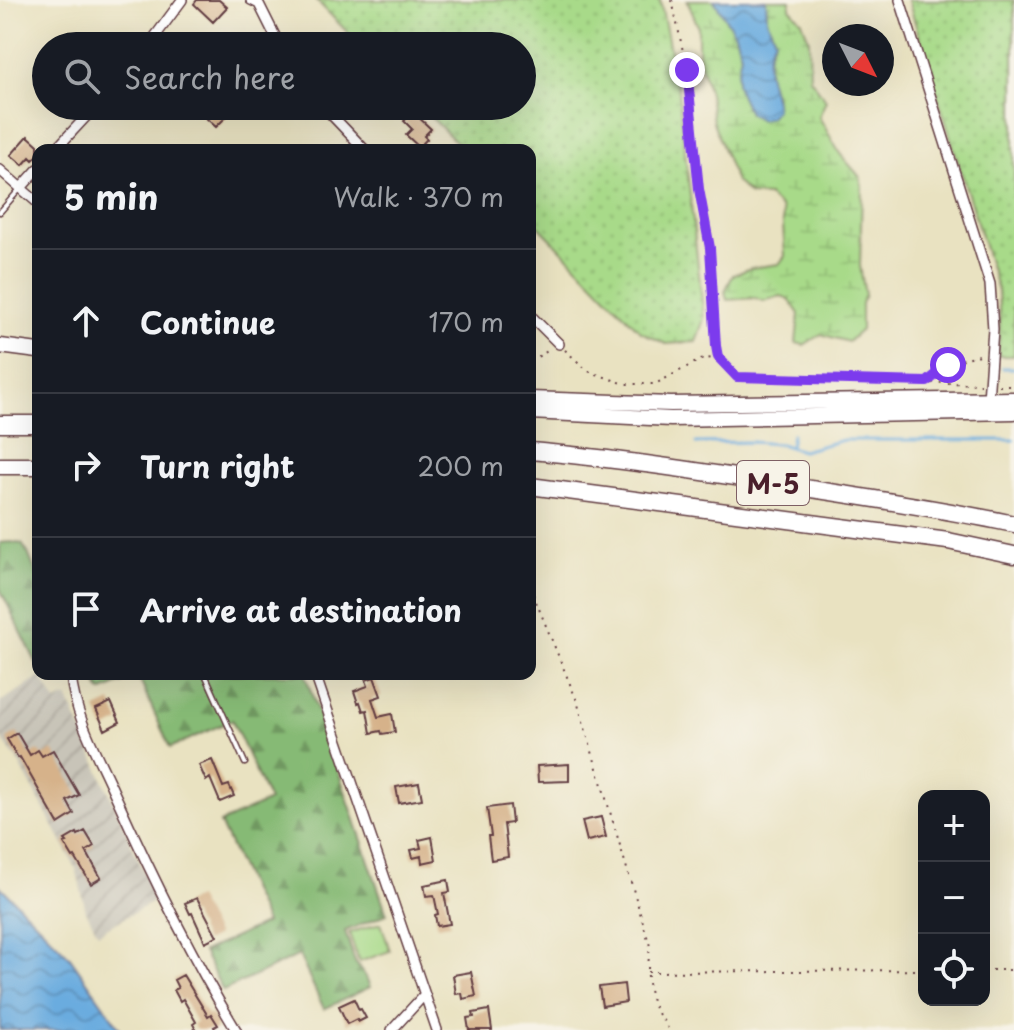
<!DOCTYPE html>
<html lang="en">
<head>
<meta charset="utf-8">
<style>
  :root { --surface:#171b24; --page:#242831; --text:#f1f3f6; --muted:#9ea1a6; --line:#363941 }
  body { margin:0; font-family:"Playpen Sans",sans-serif; background:var(--page); color:var(--text) }
  .controls { position:absolute; right:24px; bottom:24px; display:grid; overflow:hidden; border-radius:16px; box-shadow:0 8px 32px #0002 }
  .controls button { width:72px; height:72px; display:grid; place-items:center; padding:0; border:0; border-bottom:2px solid var(--line); background:var(--surface); color:var(--text); font:40px sans-serif }
  .compass { position:absolute; left:822px; top:24px; width:72px; height:72px; border-radius:50%; background:var(--surface); box-shadow:0 8px 32px #0002; rotate:132deg }
  .stop { position:absolute; width:24px; height:24px; margin:-18px; border:6px solid #7c3aed; border-radius:50%; background:#fff }
  .stop.end { background:#7c3aed; border-color:#fff; box-shadow:0 2px 8px #0008 }
  .list { margin:0; padding:0; list-style:none }
  h2 { display:flex; justify-content:space-between; align-items:center; height:104px; margin:0; padding:0 32px; font-size:34px }
  h2 small { font-size:26px; font-weight:400; color:var(--muted) }
  .list li { display:grid; grid-template-columns:52px 1fr auto; gap:24px; align-items:center; box-sizing:border-box; height:144px; padding:0 32px; border-top:2px solid var(--line) }
  .list b { display:block; font-size:30px; white-space:nowrap }
  .list em { font-size:26px; font-style:normal; color:var(--muted) }
  .icon { flex:none; width:44px; height:44px; fill:none; stroke:currentColor; stroke-width:2; stroke-linecap:round; stroke-linejoin:round }
  .map { position:relative; flex:none; width:1014px; height:1030px; overflow:hidden }
  .search { position:absolute; background:var(--surface); box-shadow:0 8px 32px #0002; left:32px; top:32px; width:504px; height:88px; display:flex; align-items:center; gap:20px; box-sizing:border-box; padding:0 28px; border-radius:44px; color:var(--muted); font-size:30px }
  .panel { position:absolute; background:var(--surface); box-shadow:0 8px 32px #0002; left:32px; top:144px; width:504px; height:536px; border-radius:16px }
  .map>svg:first-child { display:block }
</style>
</head>
<body>
<div class="map">
<svg width="1014" height="1030" viewBox="0 0 1014 1030">
  <defs>
    <pattern id="industrial-furrows" width="10" height="10" patternUnits="userSpaceOnUse" patternTransform="scale(2)"><rect width="10" height="10" fill="#c8c4b8"/><path d="M-1 1l2-2M0 10L10 0M9 11l2-2" fill="none" stroke="#ada89e"/></pattern>
    <pattern id="grass-dots" width="8" height="8" patternUnits="userSpaceOnUse" patternTransform="scale(2)"><rect width="8" height="8" fill="#a8da89"/><path d="M2 2h.1M6 6h.1" fill="none" stroke="#92bb76" stroke-width="1.8" stroke-linecap="round"/></pattern>
    <pattern id="forest-firs" width="22" height="20" patternUnits="userSpaceOnUse" patternTransform="scale(2)"><rect width="22" height="20" fill="#86ba75"/><path d="M5 1l3.5 6h-7zM16 11l3.5 6h-7z" fill="#709760"/></pattern>
    <pattern id="wetland-marsh" width="20" height="14" patternUnits="userSpaceOnUse" patternTransform="scale(2)"><rect width="20" height="14" fill="#a8da89"/><path d="M1 5h8M5 5V1M11 12h8M15 12V8" fill="none" stroke="#92bb76"/></pattern>
    <pattern id="water-waves" width="16" height="10" patternUnits="userSpaceOnUse" patternTransform="scale(2)"><rect width="16" height="10" fill="#6aacdf"/><path d="M0 5q4-4 8 0t8 0" fill="none" stroke="#598bb5"/></pattern>
  </defs>
  <rect width="100%" height="100%" fill="#f7f3e8"/>
  <filter id="ink" filterUnits="userSpaceOnUse"><feTurbulence type="fractalNoise" baseFrequency=".0125" numOctaves="2"/><feDisplacementMap in="SourceGraphic" scale="16" xChannelSelector="R" yChannelSelector="G"/><feConvolveMatrix kernelMatrix="1 2 1 2 8 2 1 2 1" color-interpolation-filters="sRGB"/></filter>
  <filter id="wash" filterUnits="userSpaceOnUse"><feTurbulence type="fractalNoise" baseFrequency=".006" numOctaves="4" result="noise"/><feDisplacementMap in="SourceGraphic" scale="32" xChannelSelector="R" yChannelSelector="G"/><feGaussianBlur stdDeviation="1.8" result="paint"/><feColorMatrix in="noise" values="0 0 0 0 0 0 0 0 0 0 0 0 0 0 0 0 0 1.4 0 .05"/><feComposite in="paint" operator="in"/></filter>
  <g filter="url(#wash)">
    <rect width="100%" height="100%" fill="#e9e2c1"/>
    <path fill="url(#industrial-furrows)" d="M 41,677 L 56,702 L 67,697 L 156,900 L 98,933 L 86,911 L 76,868 L 19,763 L 0,736 L 0,702 Z"/>
    <path fill="url(#grass-dots)" stroke="#797c5a" stroke-width="2" d="M 316,0 L 660,0 L 678,90 L 704,319 L 696,342 L 666,344 L 641,332 L 530,217 L 530,150 L 464,150 L 420,106 L 522,106 L 522,46 L 361,46 Z
      M 908,0 L 1014,0 L 1014,356 L 998,356 L 1000,324 L 998,291 Z"/>
    <path fill="url(#forest-firs)" stroke="#686c50" stroke-width="2" d="M 11,542 L 22,544 L 28,553 L 38,578 L 38,666 L 0,589 L 0,543 Z
      M 92,674 L 305,674 L 387,914 L 345,931 L 355,962 L 366,977 L 370,987 L 324,1009 L 299,955 L 223,991 L 203,952 L 266,923 L 220,823 L 269,801 L 232,720 L 170,748 L 138,676 L 101,692 Z"/>
    <path fill="url(#wetland-marsh)" stroke="#797c5a" stroke-width="2" d="M 687,0 L 714,0 L 735,34 L 741,54 L 740,94 L 749,113 L 775,98 L 769,79 L 767,58 L 775,39 L 767,19 L 766,0 L 790,0 L 790,8 L 802,21 L 809,40 L 810,78 L 826,100 L 819,117 L 840,154 L 860,177 L 862,186 L 860,266 L 865,295 L 861,303 L 861,330 L 848,342 L 821,334 L 804,345 L 796,343 L 799,314 L 789,299 L 781,296 L 763,301 L 755,298 L 727,300 L 725,291 L 733,275 L 751,268 L 779,264 L 785,256 L 782,209 L 768,196 L 750,195 L 736,182 L 713,122 L 709,94 L 698,54 L 698,26 Z"/>
    <path fill="#a8da89" stroke="#797c5a" stroke-width="2" d="M 381,923 L 390,951 L 359,962 L 349,933 Z"/>
    <path fill="url(#water-waves)" stroke="#5a6685" stroke-width="2" d="M 714,0 L 766,0 L 767,19 L 775,39 C 772,44 769,51 768,57 C 765,74 775,92 776,109 L 770,117 L 760,120 L 749,113 L 740,94 L 737,84 L 737,74 L 741,54 L 735,34 Z
      M 0,886 L 69,956 L 121,1030 L 0,1030 Z"/>
    <g fill="none" stroke-linecap="round" stroke-linejoin="round">
      <path stroke="#6aacdf" stroke-width="3" d="M 1003,368 L 1014,368
        M 696,443 L 751,442 L 780,444 L 802,451 L 843,440 L 1014,440
        M 790,446 L 792,434"/>
    </g>
    <g id="blocks">
      <path fill="#d6b28a" d="M 197,0 L 219,0 L 227,7 L 213,22 L 194,4 Z
        M 193,106 L 218,106 L 228,115 L 216,127 Z
        M 413,112 L 431,129 L 424,136 L 427,139 L 419,147 L 406,135 L 412,129 L 404,121 Z
        M 28,136 L 38,145 L 38,155 L 33,160 L 30,157 L 23,165 L 11,155 Z
        M 374,677 L 381,696 L 372,699 L 378,717 L 392,714 L 395,732 L 382,734 L 381,731 L 371,733 L 367,710 L 363,711 L 360,702 L 358,703 L 354,691 L 368,686 L 366,680 Z
        M 111,702 L 120,722 L 105,730 L 96,709 Z
        M 17,733 L 30,755 L 38,750 L 42,756 L 53,750 L 79,795 L 67,801 L 74,814 L 58,824 L 20,757 L 18,758 L 7,739 Z
        M 212,760 L 223,787 L 229,785 L 234,796 L 220,802 L 210,778 L 206,781 L 199,765 Z
        M 569,764 L 569,781 L 538,782 L 537,766 Z
        M 419,783 L 422,799 L 399,803 L 396,787 Z
        M 510,805 L 512,823 L 504,824 L 508,857 L 491,860 L 488,836 L 491,836 L 487,808 Z
        M 601,817 L 606,837 L 587,841 L 582,821 Z
        M 85,831 L 94,846 L 86,851 L 101,878 L 91,884 L 75,857 L 73,858 L 64,843 L 67,842 L 65,840 L 77,833 L 78,835 Z
        M 432,837 L 436,860 L 422,863 L 421,856 L 413,858 L 411,850 L 421,848 L 419,840 Z
        M 448,880 L 450,892 L 444,893 L 450,924 L 437,926 L 435,915 L 438,914 L 434,895 L 426,896 L 424,885 Z
        M 197,898 L 217,936 L 205,942 L 192,913 L 190,914 L 185,903 Z
        M 471,972 L 476,996 L 463,999 L 462,993 L 456,994 L 453,975 Z
        M 183,975 L 208,1016 L 211,1014 L 218,1025 L 214,1027 L 216,1030 L 196,1030 L 193,1024 L 196,1022 L 183,999 L 180,1001 L 174,990 L 178,988 L 174,980 Z
        M 624,984 L 626,1002 L 602,1006 L 599,987 Z
        M 354,999 L 359,1010 L 361,1009 L 366,1018 L 358,1022 L 357,1019 L 347,1024 L 339,1006 Z
        M 489,1010 L 492,1030 L 469,1030 L 467,1018 L 474,1017 L 473,1013 Z"/>
    </g>
  </g>
  <g filter="url(#ink)">
    <use href="#blocks" fill-opacity="0" stroke="#623c42" stroke-width="2"/>
    <g fill="none" stroke-linecap="round" stroke-linejoin="round">
      <defs>
        <path id="lane" d="M 0,212 L 19,190
          M 205,674 L 245,763"/>
        <path id="street" d="M 251,0 L 259,4 L 280,46
          M 900,0 L 990,284 L 993,329 L 988,400
          M 148,46 L 182,0
          M 323,106 L 365,150
          M 55,150 L 96,106
          M 0,170 L 38,203
          M 21,188 L 38,169
          M 530,315 L 559,344
          M 73,674 L 71,676 C 75,717 97,754 113,790 C 150,872 189,953 236,1030
          M 315,674 L 437,1030
          M 392,1030 L 424,995"/>
        <path id="primary" d="M 0,346 L 38,351
          M 530,399 L 671,404 L 1014,399
          M 530,412 L 671,419 L 1014,412"/>
        <path id="highway" d="M 0,424 L 38,424
          M 530,451 C 615,458 700,471 785,485 C 862,497 938,508 1014,524
          M 0,466 L 38,466
          M 530,486 L 948,541 L 1014,555"/>
      </defs>
      <use href="#lane" stroke="#623c42" stroke-width="7"/>
      <use href="#street" stroke="#623c42" stroke-width="12"/>
      <use href="#primary" stroke="#623c42" stroke-width="17"/>
      <use href="#highway" stroke="#623c42" stroke-width="19"/>
      <path stroke="#623c42" stroke-width="2" stroke-dasharray="2 6" stroke-linecap="butt" d="M 672,0 L 687,70 L 699,189 L 710,248 L 718,355
        M 565,350 L 588,371 L 625,384 L 655,384 L 700,360 L 718,357 L 737,377 L 981,384
        M 530,358 L 537,357 L 551,349
        M 928,381 C 944,368 960,357 982,355
        M 999,385 L 1014,385
        M 530,587 L 577,701 L 650,946 C 648,966 645,987 654,1006 C 658,1015 665,1022 669,1030
        M 984,970 L 1014,970
        M 648,972 L 924,970"/>
      <use href="#lane" stroke="#fff" stroke-width="4"/>
      <use href="#street" stroke="#fff" stroke-width="9"/>
      <use href="#primary" stroke="#fff" stroke-width="14"/>
      <use href="#highway" stroke="#fff" stroke-width="16"/>
    </g>
  </g>
  <g fill="none" stroke-linecap="round" stroke-linejoin="round" filter="url(#ink)">
    <path stroke="#7c3aed" stroke-width="10" d="M 687,70 L 699,189 L 710,248 L 716,346 L 718,357 L 737,377 L 927,382 L 948,365"/>
  </g>
  <g text-anchor="middle" dominant-baseline="central" stroke-width="7" stroke-linejoin="round" paint-order="stroke">
    <rect fill="#f7f3e8" stroke="#7e5f64" stroke-width="2" x="737" y="461" width="72" height="44" rx="6"/>
    <g font-size="26" font-weight="bold" fill="#4a1f2b">
      <text x="773" y="483">М-5</text>
    </g>
  </g>
</svg>
<div class="controls">
<button>+</button>
<button>−</button>
<button><svg class="icon" aria-label="locate" viewBox="0 0 24 24"><circle cx="12" cy="12" r="6"/><path d="M12 2v4M12 18v4M2 12h4M18 12h4"/></svg></button>
</div>
<svg class="compass" viewBox="-18 -18 36 36"><path d="M0-13l5 13h-10z" fill="#e53935"/><path d="M0 13l5-13h-10z" fill="#9ea1a6"/></svg>
<div class="stop" style="left:948px;top:365px"></div>
<div class="stop end" style="left:687px;top:70px"></div>
<div class="search"><svg class="icon" aria-label="search" viewBox="0 0 24 24"><circle cx="10" cy="10" r="6"/><path d="M15 15l6 6"/></svg>Search here</div>
<section class="panel">
<h2>5 min<small>Walk · 370 m</small></h2>
<ul class="list">
<li><svg class="icon" aria-label="ahead" viewBox="0 0 24 24"><path d="M12 20V5M6 11l6-6 6 6"/></svg><div><b>Continue</b></div><em>170 m</em></li>
<li><svg class="icon" aria-label="right" viewBox="0 0 24 24"><path d="M7 20v-9h11M14 6l5 5-5 5"/></svg><div><b>Turn right</b></div><em>200 m</em></li>
<li><svg class="icon" aria-label="arrive" viewBox="0 0 24 24"><path d="M6 21V4h12l-3 4 3 4H6"/></svg><div><b>Arrive at destination</b></div></li>
</ul>
</section>
</div>
</body>
</html>
